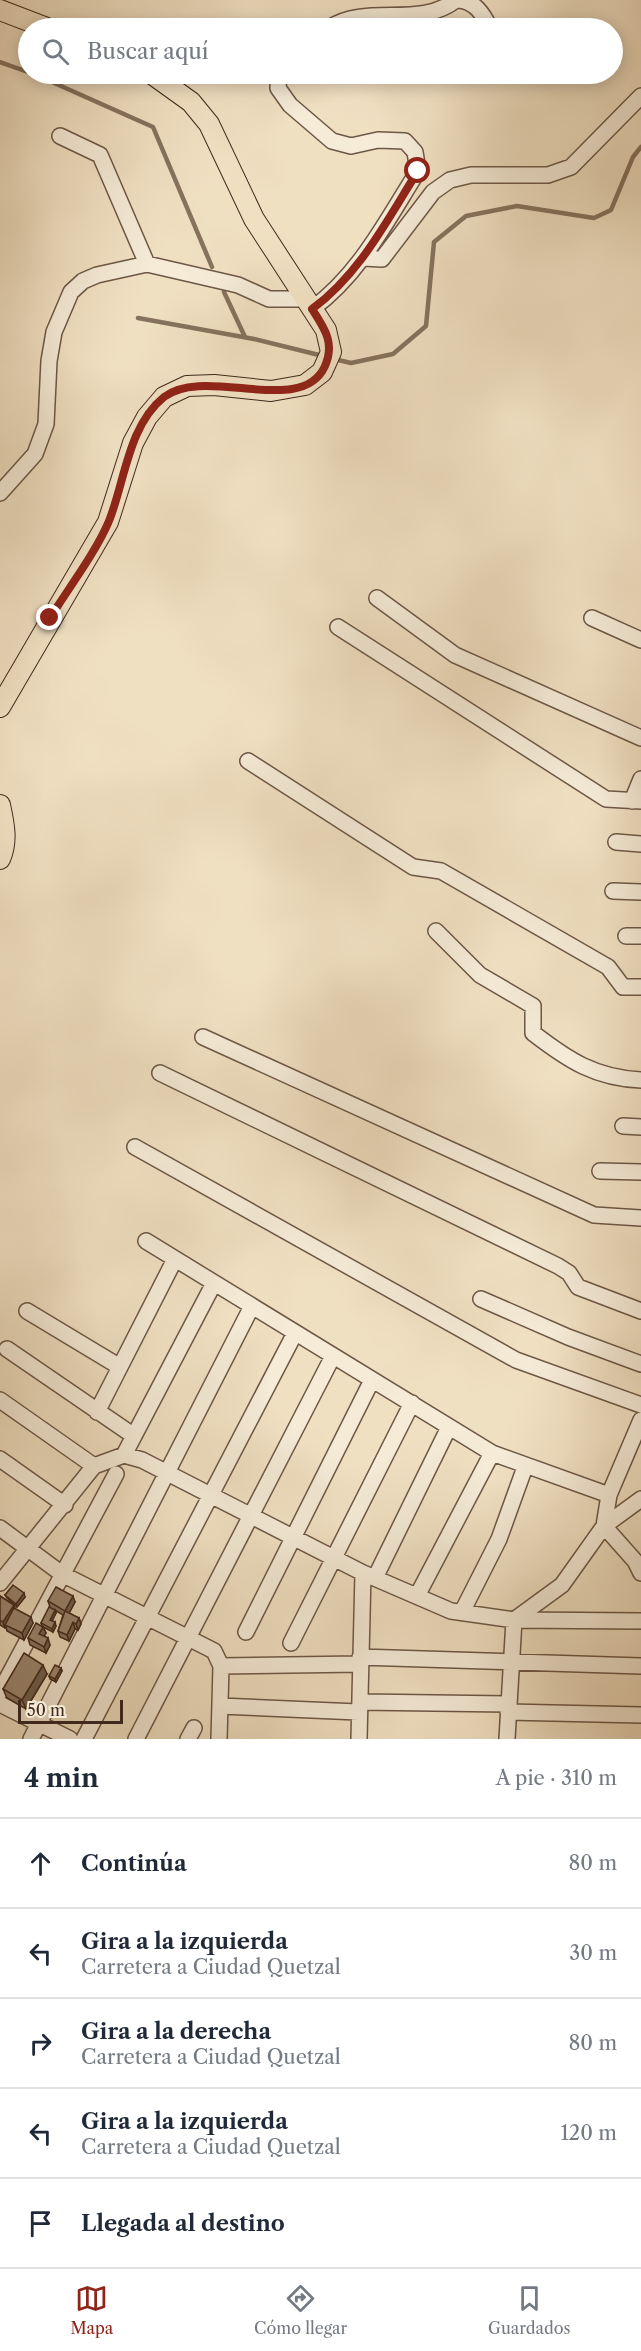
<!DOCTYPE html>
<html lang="es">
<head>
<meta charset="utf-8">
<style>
  :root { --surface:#fff; --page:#f2f2f3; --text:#1f2937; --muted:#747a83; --line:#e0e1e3; --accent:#8f2418 }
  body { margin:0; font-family:"Libre Caslon Text",serif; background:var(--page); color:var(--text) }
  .scale { position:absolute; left:18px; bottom:15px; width:105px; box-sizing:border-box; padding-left:6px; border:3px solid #41291c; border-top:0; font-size:16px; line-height:21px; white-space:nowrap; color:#41291c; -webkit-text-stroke:4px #f5ebd7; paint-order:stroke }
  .stop { position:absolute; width:18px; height:18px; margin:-14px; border:4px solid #8f2418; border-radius:50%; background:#fff }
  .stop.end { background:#8f2418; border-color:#fff; box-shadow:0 2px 6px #0008 }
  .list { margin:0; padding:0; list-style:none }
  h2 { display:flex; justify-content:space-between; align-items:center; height:78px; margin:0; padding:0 24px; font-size:26px }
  h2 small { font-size:20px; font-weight:400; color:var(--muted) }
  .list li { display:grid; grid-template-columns:39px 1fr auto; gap:18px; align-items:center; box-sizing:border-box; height:90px; padding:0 24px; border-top:2px solid var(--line) }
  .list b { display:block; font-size:22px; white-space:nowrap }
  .list p { margin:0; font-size:20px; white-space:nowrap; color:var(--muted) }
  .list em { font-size:20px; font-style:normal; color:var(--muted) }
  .icon { flex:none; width:33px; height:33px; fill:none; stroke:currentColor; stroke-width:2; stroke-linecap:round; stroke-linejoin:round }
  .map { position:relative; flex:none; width:641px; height:1739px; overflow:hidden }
  .search { position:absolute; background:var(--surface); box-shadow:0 3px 15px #0003; left:18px; right:18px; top:18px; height:66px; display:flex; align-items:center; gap:15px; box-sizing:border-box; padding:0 21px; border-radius:33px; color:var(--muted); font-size:22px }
  .sheet { height:528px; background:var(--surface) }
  nav { display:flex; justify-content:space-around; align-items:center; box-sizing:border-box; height:84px; border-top:2px solid var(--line); background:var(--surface); font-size:16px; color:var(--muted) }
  nav a { display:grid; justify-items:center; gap:3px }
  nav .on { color:var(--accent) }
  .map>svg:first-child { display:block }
</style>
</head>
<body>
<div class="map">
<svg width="641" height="1739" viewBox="0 0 641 1739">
  <rect width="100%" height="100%" fill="#f0e0c2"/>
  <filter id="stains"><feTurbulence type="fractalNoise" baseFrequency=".00333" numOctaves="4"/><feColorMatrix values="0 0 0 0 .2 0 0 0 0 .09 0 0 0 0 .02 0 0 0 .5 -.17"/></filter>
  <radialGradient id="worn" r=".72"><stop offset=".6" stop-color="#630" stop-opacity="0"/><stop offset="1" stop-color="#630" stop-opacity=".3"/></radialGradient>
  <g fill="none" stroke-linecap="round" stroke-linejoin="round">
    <path stroke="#86725e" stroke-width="4.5" d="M 0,62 L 28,72
      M 34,74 L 153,127 L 212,267
      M 224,292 L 245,337
      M 138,318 L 254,339 L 323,356
      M 334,359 L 351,363 L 393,354 L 426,326 L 434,242 L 466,216 L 517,206 L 594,218 L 611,210 L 633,157 L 641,147"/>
    <defs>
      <path id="minor" d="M 458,0 C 475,1 483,14 490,28
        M 329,28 C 367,3 419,29 456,0
        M 279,74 L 278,88 L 290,105 L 332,141 L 351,146 L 378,140 L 405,141 L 415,152 L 418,171 C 387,220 360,274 312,309
        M 460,74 L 471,74
        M 60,136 L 100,155 L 147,264
        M 363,258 L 382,259 L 433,192 L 450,180 L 471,175 L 548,175 L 571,167 L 641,96
        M 0,493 L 35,454 L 46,424 L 49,361 L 54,332 L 71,292 L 83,281 L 97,275 L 147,264 L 238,285 L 269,299 L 305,299
        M 377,598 L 455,655 L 641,738
        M 592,618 L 641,640
        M 338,627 L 606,799 L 641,801
        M 248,761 L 413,867 L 441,871 L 608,967 L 623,987 L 641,987
        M 632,801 L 641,779
        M 616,842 L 641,844
        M 613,891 L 641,892
        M 436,931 L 480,975 L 533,1006 L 533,1033 C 568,1060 595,1078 641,1080
        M 626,936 L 641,936
        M 203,1037 L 594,1215 L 641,1218
        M 160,1073 L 558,1266 L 569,1273 L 578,1287 L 641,1311
        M 623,1126 L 641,1127
        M 135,1147 L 516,1360 L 641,1405
        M 600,1171 L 641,1172
        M 146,1241 L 492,1453 L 609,1495
        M 481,1299 L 568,1337 L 641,1364
        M 27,1311 L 120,1367
        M 7,1349 L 134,1436
        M 0,1400 L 94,1466
        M 97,1412 L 175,1259
        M 124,1455 L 214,1283
        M 0,1459 L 65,1505
        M 641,1499 L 604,1526 L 635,1561 L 641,1573
        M 0,1528 L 62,1574 L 214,1651 L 221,1666 L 219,1739
        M 375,1578 L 449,1427
        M 0,1583 L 94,1466 L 124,1455 L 142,1460 L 363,1573 L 451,1611 L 514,1620 L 562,1585 L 604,1526 L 609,1495 L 641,1420
        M 417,1596 L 492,1453
        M 462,1612 L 499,1539 L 525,1467
        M 246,1632 L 372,1380
        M 291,1643 L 412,1403
        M 360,1657 L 641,1666
        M 221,1666 L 359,1664
        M 0,1692 L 116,1474
        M 360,1702 L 508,1704
        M 0,1704 L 70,1739
        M 220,1706 L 358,1712
        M 508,1712 L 641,1715
        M 31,1739 L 252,1306
        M 84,1739 L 295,1333
        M 136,1739 L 333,1356
        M 188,1739 L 194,1728
        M 359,1739 L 363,1573
        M 507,1739 L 514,1620 L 641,1621"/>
      <path id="major" d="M 0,10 L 47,28
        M 0,707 L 108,522 L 133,443 L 147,417 L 164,397 L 187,386 L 214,385 L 271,391 L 305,385 L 322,372 L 331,352 L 326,330 L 254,219 L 209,124 L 191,102 L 152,74
        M 0,805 C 4,824 8,841 0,859"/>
    </defs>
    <use href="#minor" stroke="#6d5746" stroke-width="18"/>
    <use href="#major" stroke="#41291c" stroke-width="22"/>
    <use href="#minor" stroke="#f5ebd7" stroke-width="15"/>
    <use href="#major" stroke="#f0e0c2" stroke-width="20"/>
  </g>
  <path fill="#867562" stroke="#41291c" stroke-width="1.5" d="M 5,1595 L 25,1597 L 17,1607 L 7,1598 Z
    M 0,1596 L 14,1605 L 15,1609 L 33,1623 L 24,1640 L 7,1631 L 6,1627 L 5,1628 L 0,1625 Z
    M 48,1601 L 75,1602 L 69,1613 L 79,1618 L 81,1624 L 78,1630 L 75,1629 L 69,1641 L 60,1637 L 58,1631 L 63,1615 L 55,1610 L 56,1613 L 52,1621 L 56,1626 L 53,1632 L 43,1627 L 46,1633 L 44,1636 L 50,1645 L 46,1653 L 30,1645 L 28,1638 L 42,1626 L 41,1623 L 50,1607 Z
    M 61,1668 L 62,1671 L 56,1682 L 50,1679 L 49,1676 Z
    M 47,1674 L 26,1709 L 7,1698 L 3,1689 Z"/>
  <path fill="#6d5f50" stroke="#41291c" stroke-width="1.5" d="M 24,1593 L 25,1597 L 17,1607 L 16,1604 Z
    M 73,1596 L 75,1602 L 67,1617 L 65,1611 Z
    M 14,1605 L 16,1612 L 5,1625 L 5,1628 L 3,1622 Z
    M 55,1610 L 56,1613 L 51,1623 L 50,1620 Z
    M 31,1617 L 33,1623 L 24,1640 L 22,1633 Z
    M 79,1618 L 81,1624 L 78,1630 L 76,1624 Z
    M 55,1622 L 56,1626 L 53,1632 L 52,1629 Z
    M 73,1622 L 75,1629 L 69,1641 L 67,1635 Z
    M 43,1627 L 46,1633 L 42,1640 L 39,1634 Z
    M 48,1638 L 50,1645 L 46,1653 L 44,1647 Z
    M 43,1665 L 47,1674 L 26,1709 L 22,1700 Z
    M 61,1668 L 62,1671 L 56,1682 L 55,1679 Z"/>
  <path fill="#9c8872" stroke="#41291c" stroke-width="1.5" d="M 13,1585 L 24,1593 L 16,1604 L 5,1595 Z
    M 56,1587 L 73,1596 L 65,1611 L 79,1618 L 76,1624 L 73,1622 L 67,1635 L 58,1631 L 65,1611 L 48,1601 Z
    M 0,1596 L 14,1605 L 3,1622 L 0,1620 Z
    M 49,1607 L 55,1610 L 50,1620 L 55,1622 L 52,1629 L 41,1623 Z
    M 14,1608 L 31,1617 L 22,1633 L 5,1625 Z
    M 36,1623 L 43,1627 L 39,1634 L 48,1638 L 44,1647 L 28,1638 Z
    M 24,1653 L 43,1665 L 22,1700 L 3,1689 Z
    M 55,1665 L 61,1668 L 55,1679 L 49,1676 Z"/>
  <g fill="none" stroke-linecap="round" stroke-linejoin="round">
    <path stroke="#8f2418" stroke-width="8" d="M 50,618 C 68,589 96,552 109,521 C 125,481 128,426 164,397 C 205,365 302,418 325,366 C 335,343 325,329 312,309 C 360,274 387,220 418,171"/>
  </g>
  <rect width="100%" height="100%" filter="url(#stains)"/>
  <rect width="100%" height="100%" fill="url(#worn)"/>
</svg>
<div class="scale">50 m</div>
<div class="stop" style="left:418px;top:171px"></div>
<div class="stop end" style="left:50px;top:618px"></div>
<div class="search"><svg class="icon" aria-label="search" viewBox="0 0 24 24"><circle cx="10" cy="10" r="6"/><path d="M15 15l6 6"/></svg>Buscar aquí</div>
</div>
<section class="sheet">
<h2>4 min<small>A pie · 310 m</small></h2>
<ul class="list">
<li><svg class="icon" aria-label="ahead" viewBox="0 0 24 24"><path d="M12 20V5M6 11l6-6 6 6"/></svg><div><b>Continúa</b></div><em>80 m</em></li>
<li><svg class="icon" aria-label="left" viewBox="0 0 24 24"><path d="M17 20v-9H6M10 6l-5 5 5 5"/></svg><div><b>Gira a la izquierda</b><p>Carretera a Ciudad Quetzal</p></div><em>30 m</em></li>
<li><svg class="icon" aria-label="right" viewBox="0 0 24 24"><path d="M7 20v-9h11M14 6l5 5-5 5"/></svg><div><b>Gira a la derecha</b><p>Carretera a Ciudad Quetzal</p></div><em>80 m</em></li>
<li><svg class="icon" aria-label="left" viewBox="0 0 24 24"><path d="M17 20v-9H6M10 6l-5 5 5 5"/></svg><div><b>Gira a la izquierda</b><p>Carretera a Ciudad Quetzal</p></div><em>120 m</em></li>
<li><svg class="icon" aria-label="arrive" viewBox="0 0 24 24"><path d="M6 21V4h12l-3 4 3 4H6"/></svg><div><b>Llegada al destino</b></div></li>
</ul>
</section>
<nav>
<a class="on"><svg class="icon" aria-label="map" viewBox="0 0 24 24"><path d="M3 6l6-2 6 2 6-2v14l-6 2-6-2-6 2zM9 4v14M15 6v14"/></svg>Mapa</a>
<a><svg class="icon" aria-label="directions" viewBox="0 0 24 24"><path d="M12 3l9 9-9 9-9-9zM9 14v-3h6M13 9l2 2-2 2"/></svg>Cómo llegar</a>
<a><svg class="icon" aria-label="saved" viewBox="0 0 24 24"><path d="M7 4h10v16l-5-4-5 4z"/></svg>Guardados</a>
</nav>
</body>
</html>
